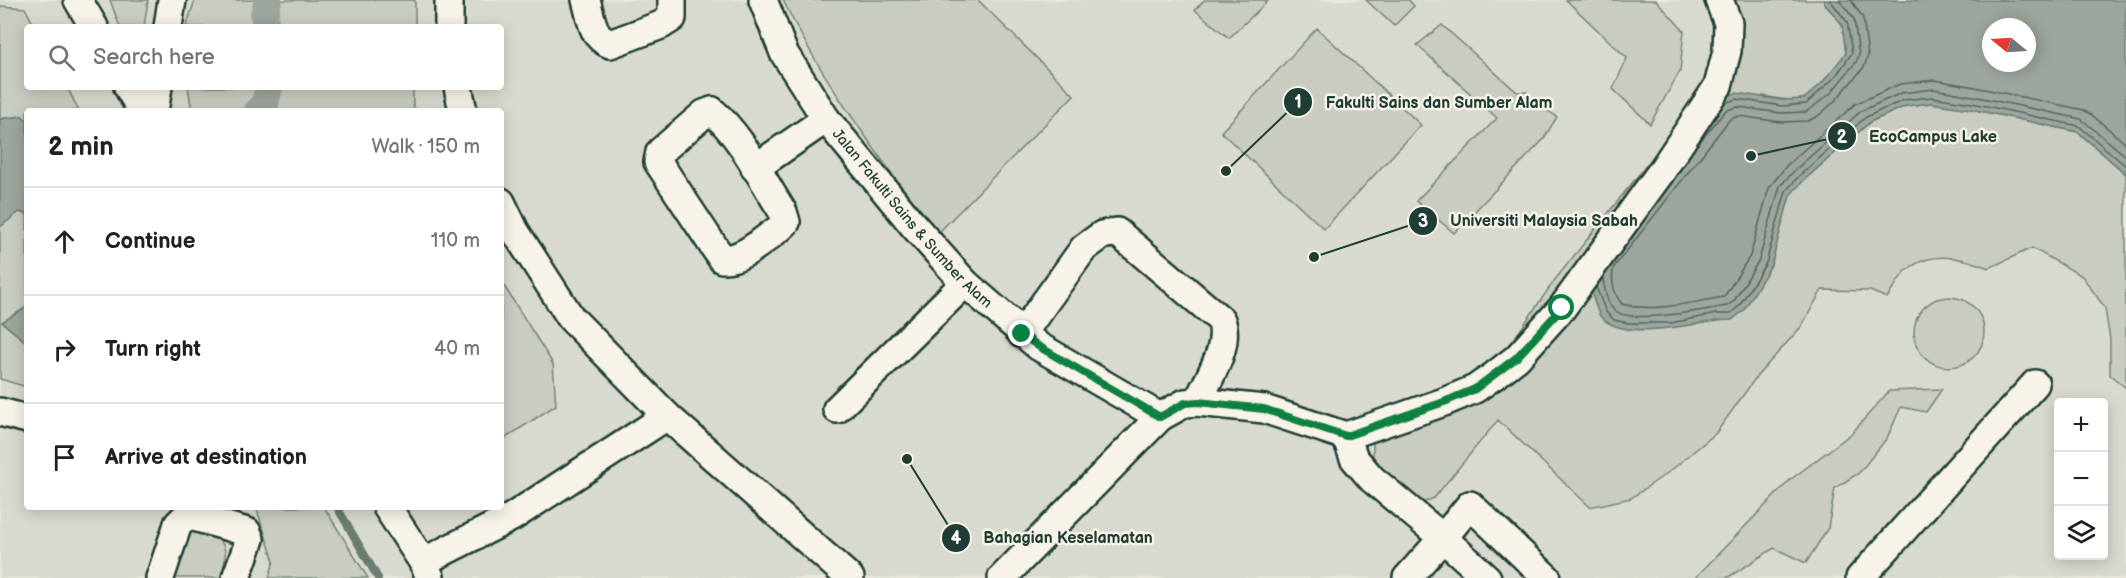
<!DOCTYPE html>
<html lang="en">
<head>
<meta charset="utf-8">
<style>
  :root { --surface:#fff; --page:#f2f2f2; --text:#202124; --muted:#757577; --line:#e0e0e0 }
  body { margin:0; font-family:"Balsamiq Sans",sans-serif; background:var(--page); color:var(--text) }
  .controls { position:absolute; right:18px; bottom:18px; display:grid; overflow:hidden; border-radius:6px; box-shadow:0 3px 15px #0003 }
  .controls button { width:54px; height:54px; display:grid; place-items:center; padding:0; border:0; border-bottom:2px solid var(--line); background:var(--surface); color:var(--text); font:30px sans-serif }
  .compass { position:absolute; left:1982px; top:18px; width:54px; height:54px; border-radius:50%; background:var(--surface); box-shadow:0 3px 15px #0003; rotate:288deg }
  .stop { position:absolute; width:18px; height:18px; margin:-14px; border:4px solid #0b8043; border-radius:50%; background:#fff }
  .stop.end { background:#0b8043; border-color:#fff; box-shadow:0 2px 6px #0008 }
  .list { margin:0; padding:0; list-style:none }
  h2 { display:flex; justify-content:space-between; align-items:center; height:78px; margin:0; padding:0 24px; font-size:26px }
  h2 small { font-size:20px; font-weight:400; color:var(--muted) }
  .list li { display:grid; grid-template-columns:39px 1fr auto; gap:18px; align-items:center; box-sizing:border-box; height:108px; padding:0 24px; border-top:2px solid var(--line) }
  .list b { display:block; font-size:22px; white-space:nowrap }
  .list em { font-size:20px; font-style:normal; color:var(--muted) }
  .icon { flex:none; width:33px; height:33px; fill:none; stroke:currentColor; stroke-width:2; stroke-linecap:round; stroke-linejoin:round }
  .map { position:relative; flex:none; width:2126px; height:578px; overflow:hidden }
  .search { position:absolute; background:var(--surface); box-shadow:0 3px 15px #0003; left:24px; top:24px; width:480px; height:66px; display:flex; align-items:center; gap:15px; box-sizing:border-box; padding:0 21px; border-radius:6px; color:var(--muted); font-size:22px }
  .panel { position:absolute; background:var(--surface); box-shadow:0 3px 15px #0003; left:24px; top:108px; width:480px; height:402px; border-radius:6px }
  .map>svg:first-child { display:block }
</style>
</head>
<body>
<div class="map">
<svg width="2126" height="578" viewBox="0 0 2126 578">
  <rect width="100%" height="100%" fill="#eae8dd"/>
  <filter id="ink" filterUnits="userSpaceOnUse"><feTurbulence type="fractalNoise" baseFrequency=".0167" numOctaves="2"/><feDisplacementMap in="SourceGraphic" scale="12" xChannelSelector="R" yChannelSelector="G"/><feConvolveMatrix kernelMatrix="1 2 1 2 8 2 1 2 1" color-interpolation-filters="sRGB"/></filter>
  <g filter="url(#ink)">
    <path fill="#d9dacf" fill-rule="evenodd" d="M 0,0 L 2126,0 L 2126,578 L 0,578 ZM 27,27 L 501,27 L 501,87 L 27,87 ZM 1991,27 L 2027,27 L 2027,63 L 1991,63 ZM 27,111 L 501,111 L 501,507 L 27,507 ZM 2058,402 L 2104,402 L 2104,556 L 2058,556 Z"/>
    <path fill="#c8ccc1" stroke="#74847a" stroke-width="1.5" d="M 110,0 L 148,0 L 144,27 L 120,27 Z
      M 195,0 L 415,0 L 415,27 L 186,27 Z
      M 783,0 L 978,0 L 1074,95 L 936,235 C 882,159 824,85 783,0 Z
      M 1204,0 L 1269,0 L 1229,38 L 1195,10 Z
      M 1366,0 L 1409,0 L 1414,6 L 1394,26 Z
      M 1566,0 L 1656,0 L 1684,31 L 1680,71 L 1650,124 L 1613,89 L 1627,58 Z
      M 1715,0 L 1824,0 L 1824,3 L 1842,24 L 1846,53 C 1836,66 1817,95 1802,99 C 1789,102 1775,98 1763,96 L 1591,291 L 1600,316 L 1696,324 L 1717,320 L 1732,320 L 1771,265 L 1790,195 L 1803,181 L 1870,122 L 1906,106 L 1931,103 L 1971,109 L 2078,132 L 2126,174 L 2126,388 L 2110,375 L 2110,340 L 2105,308 L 2082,276 L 2032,248 L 1989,268 C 1963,257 1930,249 1906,271 C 1899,278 1893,290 1887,298 L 1870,291 L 1822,290 L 1801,327 L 1757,376 L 1716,433 L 1669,472 L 1631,498 L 1590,507 L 1498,420 L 1434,498 L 1423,503 L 1410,498 L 1373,459 L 1373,444 L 1379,429 L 1498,362 L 1554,281 L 1679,124 L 1715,74 Z
      M 0,6 L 25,8 L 35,27 L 27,27 L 27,87 L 67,87 L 79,111 L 27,111 L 27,120 L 22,116 L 0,119 Z
      M 1442,25 L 1517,92 L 1527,92 L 1534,101 L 1557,117 L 1543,140 L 1454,233 L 1416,201 L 1497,118 L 1417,45 Z
      M 1317,28 L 1421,125 L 1324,229 L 1221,132 Z
      M 188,87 L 413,87 L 413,104 L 416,111 L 192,111 Z
      M 19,212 L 27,214 L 27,307 L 2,322 L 27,343 L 27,387 L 0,379 L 0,227 Z
      M 501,281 L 553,364 L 556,405 L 501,441 Z
      M1914 332a35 35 0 1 1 70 0a35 35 0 1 1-70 0Z
      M 1942,389 L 1926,412 L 1901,407 L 1887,438 L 1859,473 L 1835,488 L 1828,528 L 1806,563 L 1774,548 L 1727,578 L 1695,578 L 1790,480 L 1852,433 L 1889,391 Z
      M 256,507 L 324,507 L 368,578 L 269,578 L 274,561 Z
      M 209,527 C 228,546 228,552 221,578 L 169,578 L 179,541 L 195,529 Z"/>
    <path fill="#9ca69c" stroke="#6a7c72" stroke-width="1.5" fill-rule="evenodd" d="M 1824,0 L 2126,0 L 2126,174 L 2078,132 L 1971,109 L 1931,103 L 1906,106 L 1870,122 L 1803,181 L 1790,195 L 1771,265 L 1744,310 L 1732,320 C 1699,320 1625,344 1601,317 C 1596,311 1594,299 1591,291 L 1717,99 L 1736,93 L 1782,100 L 1804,99 L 1821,84 L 1846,53 L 1842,24 L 1824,3 ZM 1991,27 L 2027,27 L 2027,63 L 1991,63 Z
      M 22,116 L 27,120 L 27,214 L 19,212 L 0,227 L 0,119 Z
      M 27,307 L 27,343 L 2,322 Z"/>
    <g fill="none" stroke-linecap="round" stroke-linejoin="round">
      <path stroke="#51675e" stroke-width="1.5" d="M 1851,0 L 1863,18 L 1868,56 L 1864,67 L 1836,100 L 1818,116 L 1808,121 L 1781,122 L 1739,116 L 1730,119 L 1614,267 C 1610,280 1614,294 1622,304 C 1654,313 1692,302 1724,297 L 1750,256 L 1769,188 L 1787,165 L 1855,104 L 1900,84 L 1935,80 L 1975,87 L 2084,110 L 2092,115 L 2126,144
        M 1725,103 L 1737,99 L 1782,106 L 1806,104 L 1835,77 L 1852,53 L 1847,22 L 1830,0
        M 1697,145 L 1726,110 L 1738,107 L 1781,113 L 1806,112 L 1830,94 L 1856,62 L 1859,55 L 1854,19 L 1839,0
        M 1603,278 C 1604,287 1606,301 1613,309 C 1627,326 1706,309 1727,306 L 1734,301 L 1759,260 L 1780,186 L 1794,171 L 1861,111 L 1901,93 L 1934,89 L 1973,96 L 2081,119 L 2126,156
        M 1596,287 L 1606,312 L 1614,320 L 1628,323 L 1671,323 L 1716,314 L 1730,314 L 1739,306 L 1766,263 L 1786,191 L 1799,176 L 1866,117 L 1904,100 L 1932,97 L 1972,103 L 2079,126 L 2126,166"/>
      <path stroke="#6a7c72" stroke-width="8" d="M 337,507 L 378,578"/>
      <path stroke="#9ca69c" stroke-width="28" d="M 266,27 L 264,15 L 268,0
        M 258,111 L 265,103 L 269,87"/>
      <defs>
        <g id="minor">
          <path d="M 78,0 L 94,27"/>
          <path d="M 586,0 C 591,16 592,38 610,44 L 661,25 L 672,18 L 672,0"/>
          <path id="s1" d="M 763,0 L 784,53 L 826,119 L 914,226 L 965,283 L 1038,346 L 1160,417 L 1185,403 L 1198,402 L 1264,409 L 1346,436 L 1444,402 L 1475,389 L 1495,375 L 1517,358 L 1562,308 L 1661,172 L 1718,86 L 1727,51 L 1728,23 L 1719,0"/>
          <path d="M 168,27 L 172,0"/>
          <path d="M 449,27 L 449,0"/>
          <path d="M 128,87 L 142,111"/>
          <path d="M 458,87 L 463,111"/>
          <path d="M 154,111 L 158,87"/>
          <path d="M 712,111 C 743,138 761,178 783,212 L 786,222 L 780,228 C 763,240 743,260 722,259 L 658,162 L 660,152 L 704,114 Z"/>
          <path d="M 755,168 L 826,119"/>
          <path d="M 1022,334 L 1084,248 L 1102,235 L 1117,232 L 1221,320 C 1231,346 1208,378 1198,402"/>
          <path d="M 837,409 L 965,283"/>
          <path d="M 0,412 L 27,419"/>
          <path d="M 667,416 L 850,578"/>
          <path d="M 1346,436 L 1354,458 L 1372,479 L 1443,538 L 1470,505 L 1547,578"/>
          <path d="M 387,507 L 423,562 L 430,577"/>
          <path d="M 423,562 L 512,517 L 667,416 L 571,318 L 515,231 L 501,202"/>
          <path d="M 160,578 L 178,524 L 187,515 L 247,532 L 250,539 L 236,578"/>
          <path d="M 1002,578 L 1160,417"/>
          <path d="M 1407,578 L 1443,538 L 1487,578"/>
          <path d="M 1860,578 L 2035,384"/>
        </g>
      </defs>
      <use href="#minor" stroke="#1f3d34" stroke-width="32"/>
      <use href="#minor" stroke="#f7f3e8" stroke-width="27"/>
    </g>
  </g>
  <g fill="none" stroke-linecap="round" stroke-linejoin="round" filter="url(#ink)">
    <path stroke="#0b8043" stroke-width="8" d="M 1022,334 L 1038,346 L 1160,417 L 1185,403 L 1198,402 L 1264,409 L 1346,436 L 1444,402 L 1475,389 L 1516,358 L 1562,308"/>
  </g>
  <g text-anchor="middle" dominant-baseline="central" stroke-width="5" stroke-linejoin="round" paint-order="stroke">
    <g font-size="15" fill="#1f3d34" stroke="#f7f3e8">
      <text stroke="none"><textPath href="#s1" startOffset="267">Jalan Fakulti Sains &amp; Sumber Alam</textPath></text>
    </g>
  </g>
  <path fill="none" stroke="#1f3d34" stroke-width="2" d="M1226 171L1298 102M1751 156L1842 136M1314 257L1423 221M907 459L956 538"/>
  <g fill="#1f3d34" stroke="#f7f3e8" stroke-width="2">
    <circle cx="1226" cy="171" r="6"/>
    <circle cx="1751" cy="156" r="6"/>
    <circle cx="1314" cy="257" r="6"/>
    <circle cx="907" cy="459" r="6"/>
    <circle cx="1298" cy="102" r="15"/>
    <circle cx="1842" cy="136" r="15"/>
    <circle cx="1423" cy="221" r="15"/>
    <circle cx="956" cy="538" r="15"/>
  </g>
  <g font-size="18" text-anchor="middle" font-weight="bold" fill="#fff">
    <text x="1298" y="108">1</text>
    <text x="1842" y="143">2</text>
    <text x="1423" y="227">3</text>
    <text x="956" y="544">4</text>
  </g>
  <g font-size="16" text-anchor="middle" font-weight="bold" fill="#1f3d34" stroke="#f7f3e8" stroke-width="5" stroke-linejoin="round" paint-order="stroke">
    <text x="1439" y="108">Fakulti Sains dan Sumber Alam</text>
    <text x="1933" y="142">EcoCampus Lake</text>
    <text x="1544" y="226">Universiti Malaysia Sabah</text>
    <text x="1068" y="543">Bahagian Keselamatan</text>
  </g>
</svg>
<div class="controls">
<button>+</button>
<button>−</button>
<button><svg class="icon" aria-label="layers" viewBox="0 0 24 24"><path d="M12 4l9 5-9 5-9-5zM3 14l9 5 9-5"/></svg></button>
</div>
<svg class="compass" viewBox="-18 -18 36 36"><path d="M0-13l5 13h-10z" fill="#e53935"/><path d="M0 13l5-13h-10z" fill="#757577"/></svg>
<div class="stop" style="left:1562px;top:308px"></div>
<div class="stop end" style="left:1022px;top:334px"></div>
<div class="search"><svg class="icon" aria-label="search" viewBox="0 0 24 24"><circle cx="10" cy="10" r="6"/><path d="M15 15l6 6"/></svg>Search here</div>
<section class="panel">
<h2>2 min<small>Walk · 150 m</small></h2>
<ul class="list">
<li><svg class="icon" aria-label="ahead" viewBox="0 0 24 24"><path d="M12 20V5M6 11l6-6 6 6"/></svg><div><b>Continue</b></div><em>110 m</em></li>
<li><svg class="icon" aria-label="right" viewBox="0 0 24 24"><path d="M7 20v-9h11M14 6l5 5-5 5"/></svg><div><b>Turn right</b></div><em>40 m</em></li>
<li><svg class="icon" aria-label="arrive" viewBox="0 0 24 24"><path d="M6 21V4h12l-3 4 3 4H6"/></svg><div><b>Arrive at destination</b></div></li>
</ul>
</section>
</div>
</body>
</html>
